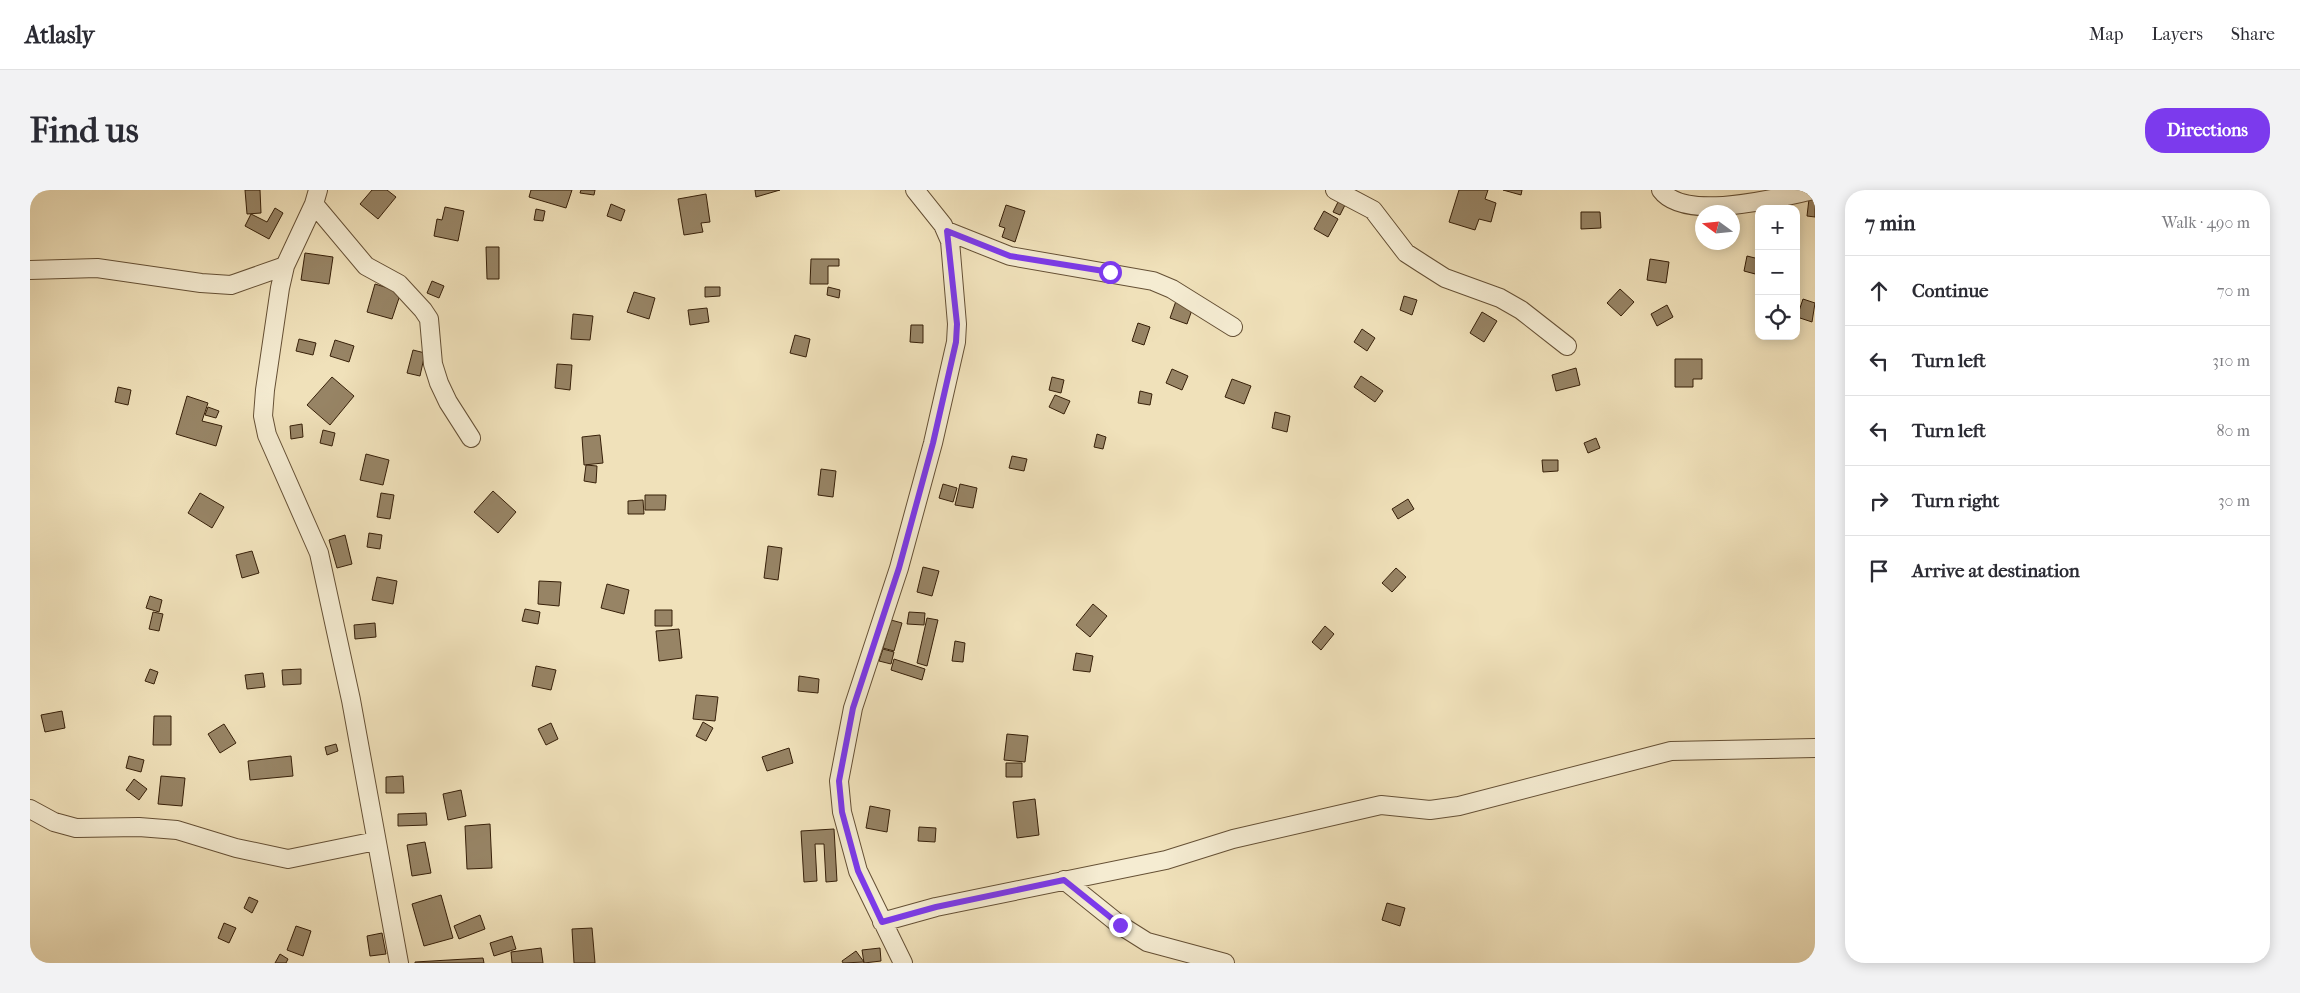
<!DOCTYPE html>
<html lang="en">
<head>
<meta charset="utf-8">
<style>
  :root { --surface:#fff; --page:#f2f2f3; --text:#2b2b33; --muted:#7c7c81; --line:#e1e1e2; --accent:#7c3aed }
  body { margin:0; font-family:"IM FELL French Canon",serif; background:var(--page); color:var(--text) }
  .controls { position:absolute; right:15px; top:15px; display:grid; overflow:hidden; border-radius:10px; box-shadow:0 2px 12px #0003 }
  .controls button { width:45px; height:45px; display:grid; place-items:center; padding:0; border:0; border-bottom:1px solid var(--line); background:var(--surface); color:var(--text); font:25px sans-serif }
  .compass { position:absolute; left:1665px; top:15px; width:45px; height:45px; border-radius:50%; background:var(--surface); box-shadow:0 2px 12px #0003; rotate:285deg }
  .stop { position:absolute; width:15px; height:15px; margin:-11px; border:4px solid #7c3aed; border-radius:50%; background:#fff }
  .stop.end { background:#7c3aed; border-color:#fff; box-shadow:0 1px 5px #0008 }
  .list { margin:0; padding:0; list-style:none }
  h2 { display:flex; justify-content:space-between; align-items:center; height:65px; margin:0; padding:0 20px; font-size:21px }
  h2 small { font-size:16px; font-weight:400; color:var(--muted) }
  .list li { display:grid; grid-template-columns:32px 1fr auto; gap:15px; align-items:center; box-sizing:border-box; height:70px; padding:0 20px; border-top:1px solid var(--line) }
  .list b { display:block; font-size:19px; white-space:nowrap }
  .list em { font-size:16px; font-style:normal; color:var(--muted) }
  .icon { flex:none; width:28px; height:28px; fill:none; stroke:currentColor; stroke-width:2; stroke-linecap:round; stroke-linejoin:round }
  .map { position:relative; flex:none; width:1785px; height:773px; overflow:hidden; border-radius:20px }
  header { display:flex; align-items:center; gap:30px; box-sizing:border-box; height:70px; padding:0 25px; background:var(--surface); border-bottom:1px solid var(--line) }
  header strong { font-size:24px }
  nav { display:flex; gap:28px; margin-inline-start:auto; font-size:18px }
  .intro { display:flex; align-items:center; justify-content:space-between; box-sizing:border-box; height:120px; padding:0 30px }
  h1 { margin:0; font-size:35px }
  .button { padding:12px 22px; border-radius:20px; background:var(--accent); color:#fff; font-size:18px; font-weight:700 }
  main { display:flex; gap:30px; padding:0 30px }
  aside { flex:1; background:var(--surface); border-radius:20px; box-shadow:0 2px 12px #0003 }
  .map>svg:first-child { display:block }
</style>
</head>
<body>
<header>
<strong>Atlasly</strong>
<nav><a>Map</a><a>Layers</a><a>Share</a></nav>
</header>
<div class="intro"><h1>Find us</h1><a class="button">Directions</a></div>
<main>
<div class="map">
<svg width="1785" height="773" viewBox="0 0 1785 773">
  <rect width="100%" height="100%" fill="#f0e1ba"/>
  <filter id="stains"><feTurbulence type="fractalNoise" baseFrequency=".004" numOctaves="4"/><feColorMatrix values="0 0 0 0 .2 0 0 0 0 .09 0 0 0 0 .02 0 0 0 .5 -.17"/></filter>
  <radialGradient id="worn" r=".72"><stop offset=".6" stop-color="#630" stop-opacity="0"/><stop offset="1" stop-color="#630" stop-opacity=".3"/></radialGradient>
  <path fill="#978465" stroke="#372009" d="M 215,0 L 230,0 L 231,23 L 217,24 Z
    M 342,0 L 357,0 L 366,7 L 348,29 L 330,14 Z
    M 501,0 L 542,0 L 536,18 L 499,7 Z
    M 551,0 L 565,0 L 564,5 L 550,3 Z
    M 725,0 L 750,0 L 726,7 Z
    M 1429,0 L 1458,0 L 1455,9 L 1466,13 L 1461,32 L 1449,29 L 1445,40 L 1419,32 Z
    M 1473,0 L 1492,0 L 1491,5 Z
    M 676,4 L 680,32 L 671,33 L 673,42 L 654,45 L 648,9 Z
    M 1779,9 L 1785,10 L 1785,27 L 1777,26 Z
    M 1309,10 L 1316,13 L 1310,25 L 1303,22 Z
    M 581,14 L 595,20 L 591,31 L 577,26 Z
    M 976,15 L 995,21 L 985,52 L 972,47 L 975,38 L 969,36 Z
    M 415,17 L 434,21 L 428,51 L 404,46 L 407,29 L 412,30 Z
    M 245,18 L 253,23 L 239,49 L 215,36 L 221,24 L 237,32 Z
    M 506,19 L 515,21 L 513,31 L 504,30 Z
    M 1294,21 L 1308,29 L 1298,47 L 1284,39 Z
    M 1551,22 L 1570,22 L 1571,38 L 1551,39 Z
    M 456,57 L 469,57 L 469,89 L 457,89 Z
    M 275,63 L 303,67 L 299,94 L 271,90 Z
    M 1717,66 L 1729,69 L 1729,85 L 1714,81 Z
    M 781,69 L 809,69 L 809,76 L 798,76 L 798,94 L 780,94 Z
    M 1620,69 L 1639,72 L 1636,93 L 1617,90 Z
    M 402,91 L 414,96 L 409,108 L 397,103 Z
    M 345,94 L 371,102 L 362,129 L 337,122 Z
    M 675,97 L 690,97 L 690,106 L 675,107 Z
    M 798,97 L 810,100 L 809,108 L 797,105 Z
    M 1590,99 L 1604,112 L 1591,126 L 1577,113 Z
    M 604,102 L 625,108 L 619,129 L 597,122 Z
    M 1374,106 L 1387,110 L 1382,125 L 1370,120 Z
    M 1773,109 L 1785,113 L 1782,132 L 1767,127 Z
    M 1146,111 L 1163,117 L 1157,134 L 1140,128 Z
    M 1637,115 L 1643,127 L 1627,136 L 1621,124 Z
    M 677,118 L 679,132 L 660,135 L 658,120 Z
    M 1452,122 L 1467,131 L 1454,152 L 1440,143 Z
    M 543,124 L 563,126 L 560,150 L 541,149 Z
    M 1108,133 L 1120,137 L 1114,155 L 1102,151 Z
    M 881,135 L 893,135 L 893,153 L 880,152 Z
    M 1332,139 L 1345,148 L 1337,161 L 1324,152 Z
    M 765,145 L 780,149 L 776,167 L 760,163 Z
    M 269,149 L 286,153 L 283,165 L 266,161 Z
    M 305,150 L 324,156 L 319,172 L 300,166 Z
    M 383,160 L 395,163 L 390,186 L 377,183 Z
    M 1645,169 L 1672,169 L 1672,189 L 1663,189 L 1663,197 L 1645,197 Z
    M 527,174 L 542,175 L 540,200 L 525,198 Z
    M 1546,178 L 1550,195 L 1526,201 L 1522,185 Z
    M 1142,179 L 1158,186 L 1152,200 L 1136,193 Z
    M 1331,186 L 1353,201 L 1345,212 L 1324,197 Z
    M 302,187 L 324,206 L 300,235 L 277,215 Z
    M 1022,187 L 1034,190 L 1031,203 L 1019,200 Z
    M 1202,189 L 1221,196 L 1214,214 L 1195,207 Z
    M 88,197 L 101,200 L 98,215 L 85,212 Z
    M 1110,201 L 1122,204 L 1120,215 L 1108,213 Z
    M 1025,205 L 1040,211 L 1034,224 L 1019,217 Z
    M 157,206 L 178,213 L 172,231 L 192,236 L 186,256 L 146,244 Z
    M 178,217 L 189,221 L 186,228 L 175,225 Z
    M 1245,222 L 1260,226 L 1257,242 L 1242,238 Z
    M 272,234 L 273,247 L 261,249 L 260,236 Z
    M 293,240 L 305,243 L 302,256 L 290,253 Z
    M 1067,244 L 1076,247 L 1073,259 L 1064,257 Z
    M 570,245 L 573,273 L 554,275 L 552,247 Z
    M 1566,248 L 1570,258 L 1558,263 L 1554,253 Z
    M 336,264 L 359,270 L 353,295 L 330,290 Z
    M 982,266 L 997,269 L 994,281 L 979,278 Z
    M 1512,270 L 1528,270 L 1528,281 L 1513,282 Z
    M 556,275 L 567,276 L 566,293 L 554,291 Z
    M 791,279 L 806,281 L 803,307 L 788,305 Z
    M 913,294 L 927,298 L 923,312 L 909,308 Z
    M 930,294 L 947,298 L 943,318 L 925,315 Z
    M 463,301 L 486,322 L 468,343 L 444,322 Z
    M 170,303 L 194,317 L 182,338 L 158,323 Z
    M 351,303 L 364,305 L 360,329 L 347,327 Z
    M 615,305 L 636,305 L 635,320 L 615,320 Z
    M 1378,309 L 1384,319 L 1368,329 L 1362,319 Z
    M 613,310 L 614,324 L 598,324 L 598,311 Z
    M 339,343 L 352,345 L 350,359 L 337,357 Z
    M 315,345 L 322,374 L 307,378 L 299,350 Z
    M 738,356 L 752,358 L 748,390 L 734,388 Z
    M 222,361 L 229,383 L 212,388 L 206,365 Z
    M 893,377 L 909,381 L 902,406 L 887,402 Z
    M 1366,378 L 1376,387 L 1362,402 L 1352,393 Z
    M 347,387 L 367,391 L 363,414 L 342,410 Z
    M 509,391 L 531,392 L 529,416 L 508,414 Z
    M 577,394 L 599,400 L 594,424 L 571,418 Z
    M 120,406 L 132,410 L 129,422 L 116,418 Z
    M 1063,414 L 1077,426 L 1060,447 L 1046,435 Z
    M 495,419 L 510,422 L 508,434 L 492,431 Z
    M 625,420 L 642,420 L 642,436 L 625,436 Z
    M 123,422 L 133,424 L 129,441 L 119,439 Z
    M 879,422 L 895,423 L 894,435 L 877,434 Z
    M 897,428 L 908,430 L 897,476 L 887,473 Z
    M 861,430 L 872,433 L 864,461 L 853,458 Z
    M 345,433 L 346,447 L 325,449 L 324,435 Z
    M 1295,436 L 1304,444 L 1291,460 L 1282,452 Z
    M 649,439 L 652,468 L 629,471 L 626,441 Z
    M 925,451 L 935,453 L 933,472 L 922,471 Z
    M 853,459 L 864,462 L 861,474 L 849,471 Z
    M 1046,463 L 1063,466 L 1060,482 L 1043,480 Z
    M 864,469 L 895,479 L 892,490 L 861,480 Z
    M 506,476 L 526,480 L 521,500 L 502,496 Z
    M 120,479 L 128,482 L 124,494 L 115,491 Z
    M 271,479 L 271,494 L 253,495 L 252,480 Z
    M 233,483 L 235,497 L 217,499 L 215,485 Z
    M 769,486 L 789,489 L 788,503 L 768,501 Z
    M 666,505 L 688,507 L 685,531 L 663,529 Z
    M 32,521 L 35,538 L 15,542 L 11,525 Z
    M 124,526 L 141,526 L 141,555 L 123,555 Z
    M 673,532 L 683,538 L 676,551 L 666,546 Z
    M 521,533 L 528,549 L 516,555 L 508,539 Z
    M 194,534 L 206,553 L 190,563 L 178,544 Z
    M 977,544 L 998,546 L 995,572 L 974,570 Z
    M 306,554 L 308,561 L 297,565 L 295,557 Z
    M 759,558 L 763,573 L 737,581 L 732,567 Z
    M 99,566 L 114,570 L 111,582 L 96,578 Z
    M 261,566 L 263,586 L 220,590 L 218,571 Z
    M 976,573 L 992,573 L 992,587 L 976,587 Z
    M 131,586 L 155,588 L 152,616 L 128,614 Z
    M 373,586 L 374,603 L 356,603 L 356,587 Z
    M 104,589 L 117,599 L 109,610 L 96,600 Z
    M 431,600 L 436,626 L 418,630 L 413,604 Z
    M 1005,609 L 1009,645 L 987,648 L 983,612 Z
    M 840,616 L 860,620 L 857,642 L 836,638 Z
    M 396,623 L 397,635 L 368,636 L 368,624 Z
    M 460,634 L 462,678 L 437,679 L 435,636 Z
    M 889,637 L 906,638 L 905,652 L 888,651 Z
    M 804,639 L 807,691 L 796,692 L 794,654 L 785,654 L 787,691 L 774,692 L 771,641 Z
    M 395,652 L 401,683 L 382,686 L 377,655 Z
    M 411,705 L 423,748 L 394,756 L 382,714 Z
    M 219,707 L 228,711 L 222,723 L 214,718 Z
    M 1357,713 L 1375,718 L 1370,736 L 1352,730 Z
    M 450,725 L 455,739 L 429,749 L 424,736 Z
    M 194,733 L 206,738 L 199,753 L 188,748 Z
    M 266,736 L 281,741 L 273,766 L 257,760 Z
    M 562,738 L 565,773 L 544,773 L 542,739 Z
    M 352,743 L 356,764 L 340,766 L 337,746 Z
    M 482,746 L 486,759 L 464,766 L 460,753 Z
    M 511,758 L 513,773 L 482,773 L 481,762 Z
    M 850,758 L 851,771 L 834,773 L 832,760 Z
    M 826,761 L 834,772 L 813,773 L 812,771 Z
    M 250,764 L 258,769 L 256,773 L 245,773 Z
    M 453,768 L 454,773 L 385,773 L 385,772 Z"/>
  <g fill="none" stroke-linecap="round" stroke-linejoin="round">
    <defs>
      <path id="minor" d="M 288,0 L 284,14 L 255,76 L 250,98 L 235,200 L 233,226 L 237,245 L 289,363 L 321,510 L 369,773
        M 1305,0 L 1343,20 L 1376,63 L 1393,74 L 1415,88 L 1470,108 L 1491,120 L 1537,156
        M 1631,0 C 1655,33 1750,7 1784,0
        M 284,14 L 336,76 L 369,94 L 393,120 L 399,129 L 403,174 L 409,193 L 418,212 L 441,248
        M 917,41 L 980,66 L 1123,91 L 1142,99 L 1203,137
        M 0,80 L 67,78 L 171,93 L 201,95 L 255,76
        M 0,619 L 24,632 L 46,638 L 109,637 L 147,640 L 206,658 L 258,669 L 346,651
        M 1034,690 L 1090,735 L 1117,752 L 1195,773
        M 852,732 L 906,717 L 1136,670 L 1203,649 L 1351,615 L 1400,620 L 1429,616 L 1641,561 L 1785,558
        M 873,773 L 828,681 L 812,622 L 809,591 L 823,518 L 869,378 L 903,253 L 926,152 L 927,134 L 920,51 L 913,35 L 885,0"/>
    </defs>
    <use href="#minor" stroke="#655035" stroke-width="20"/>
    <use href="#minor" stroke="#f5ecd2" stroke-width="18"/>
  </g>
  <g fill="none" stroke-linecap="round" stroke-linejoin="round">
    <path stroke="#7c3aed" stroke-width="6" d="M 1080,82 L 980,66 L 917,41 L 927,134 L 926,152 L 903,253 L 869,378 L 823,518 L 809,591 L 812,622 L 828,681 L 852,732 L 906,717 L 1034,690 L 1090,735"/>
  </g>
  <rect width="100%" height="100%" filter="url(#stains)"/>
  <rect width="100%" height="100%" fill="url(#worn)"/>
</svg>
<div class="controls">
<button>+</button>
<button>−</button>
<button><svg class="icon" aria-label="locate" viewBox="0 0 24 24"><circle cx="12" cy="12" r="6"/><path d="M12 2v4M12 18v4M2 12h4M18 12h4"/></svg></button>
</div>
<svg class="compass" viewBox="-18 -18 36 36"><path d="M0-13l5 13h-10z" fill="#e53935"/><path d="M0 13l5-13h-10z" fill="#7c7c81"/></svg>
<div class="stop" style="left:1080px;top:82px"></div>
<div class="stop end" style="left:1090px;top:735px"></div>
</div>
<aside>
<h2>7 min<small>Walk · 490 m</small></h2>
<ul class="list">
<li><svg class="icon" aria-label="ahead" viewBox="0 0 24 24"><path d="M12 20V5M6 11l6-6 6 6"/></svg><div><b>Continue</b></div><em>70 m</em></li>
<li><svg class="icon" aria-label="left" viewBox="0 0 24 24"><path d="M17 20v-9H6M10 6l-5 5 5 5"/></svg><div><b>Turn left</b></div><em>310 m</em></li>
<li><svg class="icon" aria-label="left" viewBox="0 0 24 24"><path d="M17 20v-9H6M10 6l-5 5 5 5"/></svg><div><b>Turn left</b></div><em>80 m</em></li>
<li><svg class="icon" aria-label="right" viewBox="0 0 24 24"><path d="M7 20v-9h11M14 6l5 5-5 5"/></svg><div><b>Turn right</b></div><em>30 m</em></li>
<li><svg class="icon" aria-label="arrive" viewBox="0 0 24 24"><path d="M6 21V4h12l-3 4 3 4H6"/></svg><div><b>Arrive at destination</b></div></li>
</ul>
</aside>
</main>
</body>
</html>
